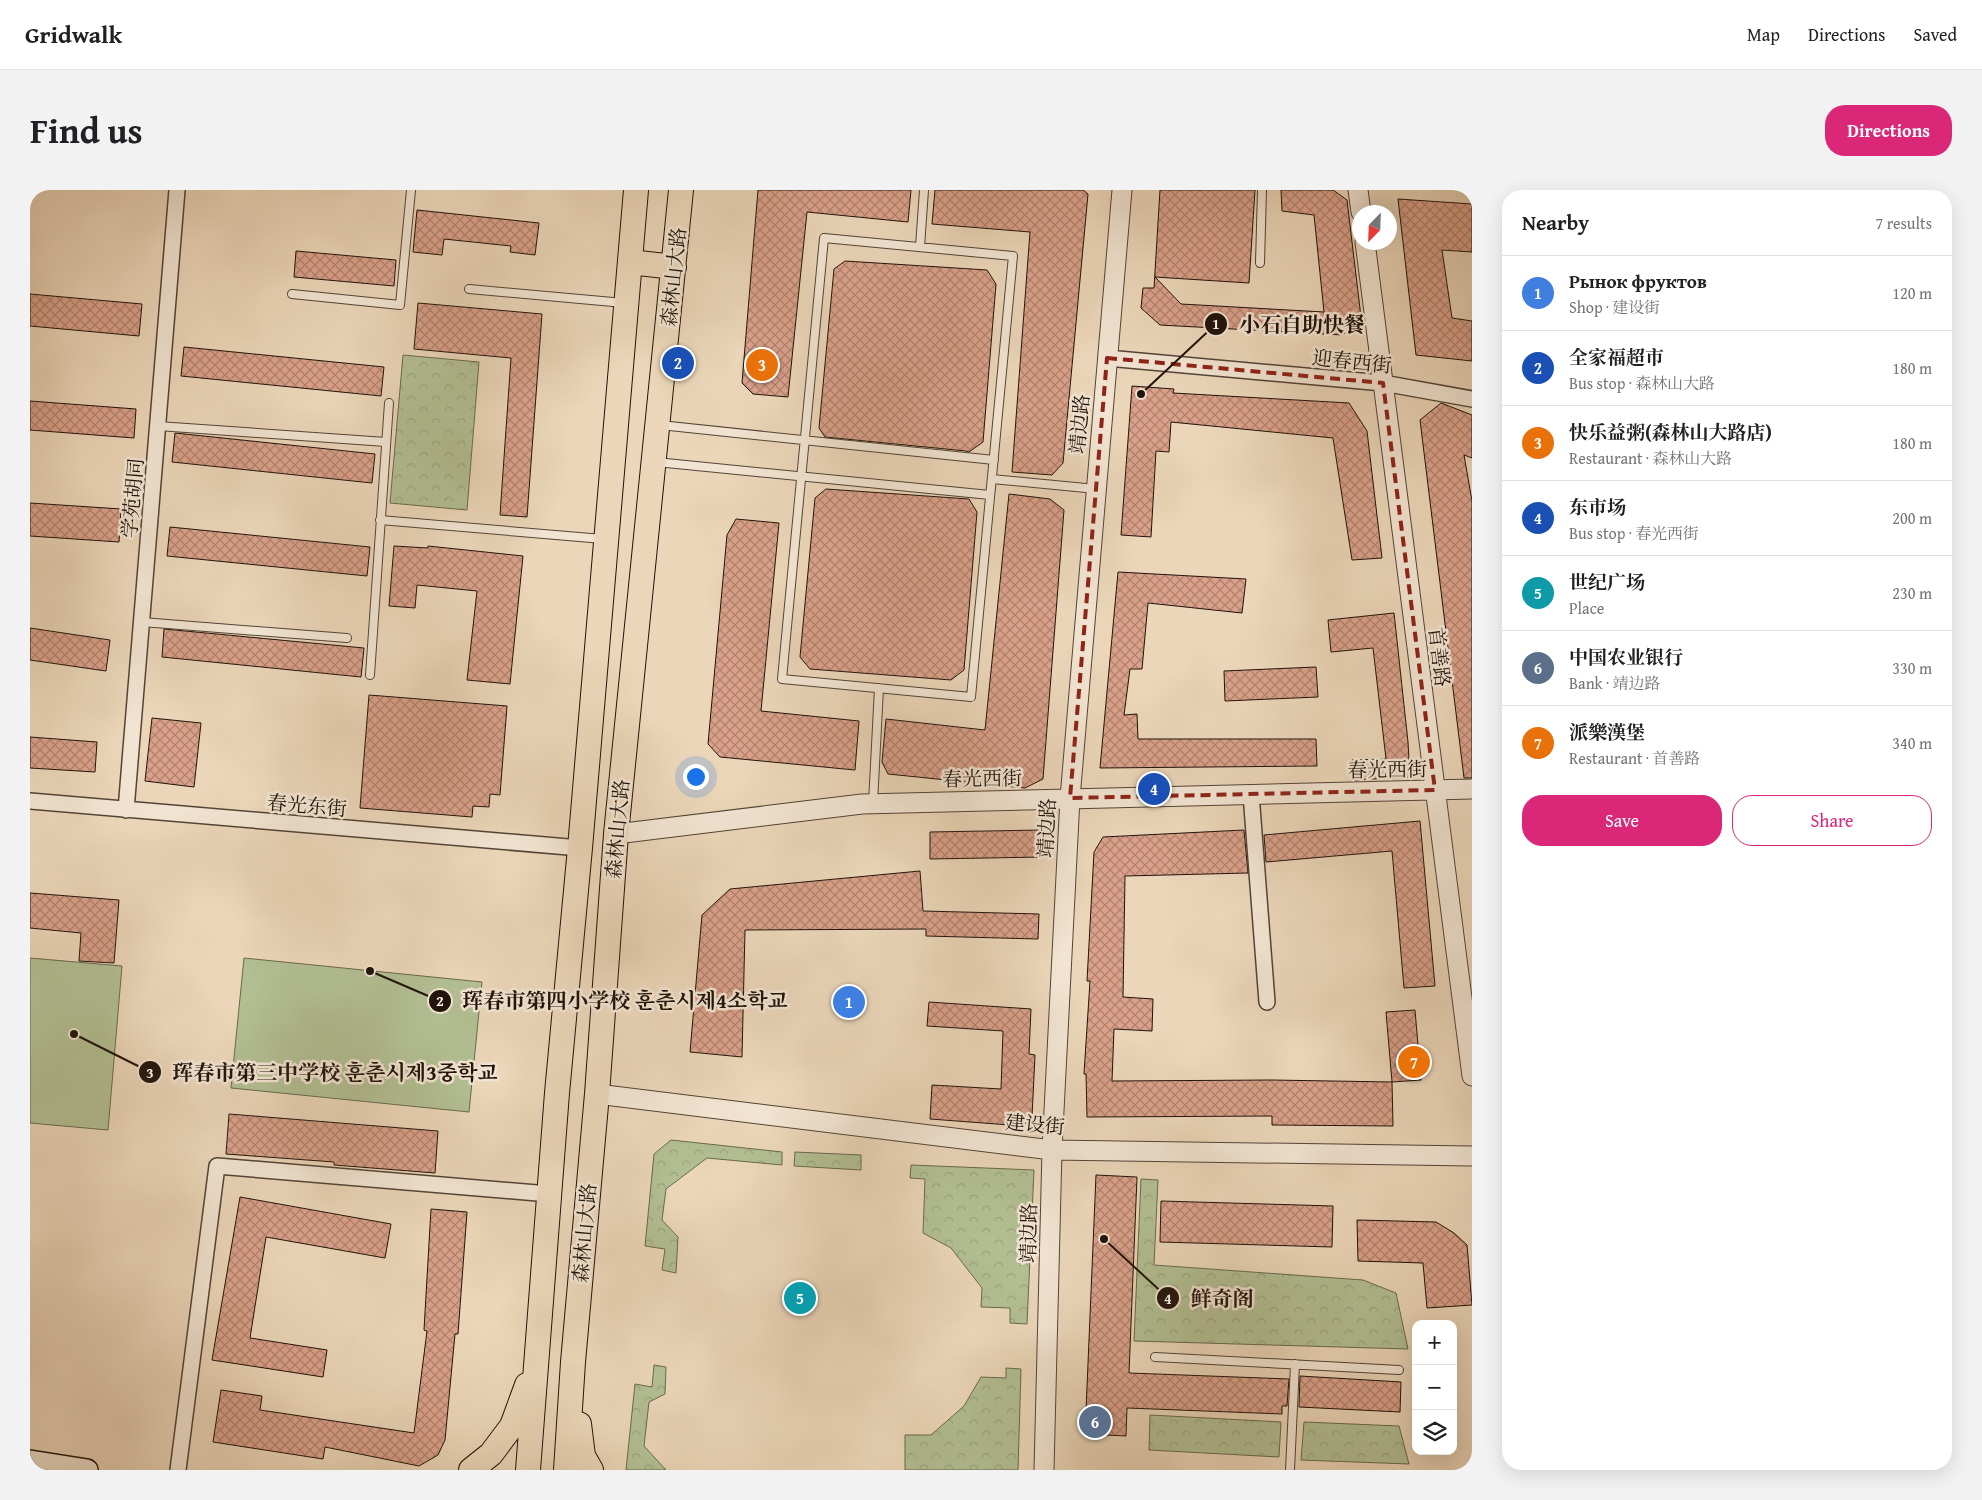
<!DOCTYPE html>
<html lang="en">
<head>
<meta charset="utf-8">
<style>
  :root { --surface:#fff; --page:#f2f2f2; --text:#202124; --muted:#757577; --line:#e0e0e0; --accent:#db2777 }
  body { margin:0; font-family:"Gentium Book Plus","Noto Serif SC","Noto Serif KR",serif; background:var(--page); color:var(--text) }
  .controls { position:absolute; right:15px; bottom:15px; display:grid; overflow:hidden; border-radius:10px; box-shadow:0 5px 20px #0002 }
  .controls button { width:45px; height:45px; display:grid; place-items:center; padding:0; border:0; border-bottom:1px solid var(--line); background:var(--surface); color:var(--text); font:25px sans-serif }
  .compass { position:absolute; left:1322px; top:15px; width:45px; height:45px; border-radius:50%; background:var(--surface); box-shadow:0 5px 20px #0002; rotate:203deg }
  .you { position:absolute; left:665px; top:586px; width:18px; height:18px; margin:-12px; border:4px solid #fff; border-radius:50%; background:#1a73e8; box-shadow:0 0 0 8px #1a73e833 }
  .badge { display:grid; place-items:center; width:32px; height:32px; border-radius:50%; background:var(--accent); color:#fff; font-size:16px; font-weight:700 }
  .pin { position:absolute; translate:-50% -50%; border:2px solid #fff; box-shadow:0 1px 5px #0006 }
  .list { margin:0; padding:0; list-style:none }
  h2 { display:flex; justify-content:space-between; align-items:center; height:65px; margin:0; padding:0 20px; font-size:21px }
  h2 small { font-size:16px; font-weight:400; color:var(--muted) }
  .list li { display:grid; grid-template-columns:32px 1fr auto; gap:15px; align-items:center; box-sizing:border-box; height:75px; padding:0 20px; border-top:1px solid var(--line) }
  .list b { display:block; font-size:19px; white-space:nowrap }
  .list p { margin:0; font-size:16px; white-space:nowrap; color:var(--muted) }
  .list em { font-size:16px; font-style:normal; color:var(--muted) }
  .actions { display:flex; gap:10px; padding:15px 20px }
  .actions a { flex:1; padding:11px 0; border:1px solid var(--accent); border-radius:20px; text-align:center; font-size:18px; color:var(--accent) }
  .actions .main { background:var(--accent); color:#fff }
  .icon { flex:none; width:28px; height:28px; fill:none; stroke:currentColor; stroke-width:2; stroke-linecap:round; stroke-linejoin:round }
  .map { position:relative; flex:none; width:1442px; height:1280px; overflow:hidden; border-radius:20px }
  header { display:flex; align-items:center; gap:30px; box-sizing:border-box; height:70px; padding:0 25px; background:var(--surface); border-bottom:1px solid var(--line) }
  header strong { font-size:24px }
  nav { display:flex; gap:28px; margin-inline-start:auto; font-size:18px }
  .intro { display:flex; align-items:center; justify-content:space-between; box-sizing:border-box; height:120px; padding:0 30px }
  h1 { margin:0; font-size:35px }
  .button { padding:12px 22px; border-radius:20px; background:var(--accent); color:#fff; font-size:18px; font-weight:700 }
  main { display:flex; gap:30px; padding:0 30px }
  aside { flex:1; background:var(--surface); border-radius:20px; box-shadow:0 5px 20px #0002 }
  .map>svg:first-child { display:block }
</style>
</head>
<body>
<header>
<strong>Gridwalk</strong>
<nav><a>Map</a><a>Directions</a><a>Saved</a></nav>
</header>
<div class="intro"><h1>Find us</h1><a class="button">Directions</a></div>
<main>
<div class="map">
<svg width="1442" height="1280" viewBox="0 0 1442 1280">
  <defs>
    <pattern id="park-crowns" width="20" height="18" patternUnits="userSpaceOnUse" patternTransform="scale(1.25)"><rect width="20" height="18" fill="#b2bf93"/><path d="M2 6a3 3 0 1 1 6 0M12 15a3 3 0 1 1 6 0" fill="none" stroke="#99a37d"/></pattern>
    <pattern id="building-cross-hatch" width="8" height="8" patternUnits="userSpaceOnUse" patternTransform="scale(1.25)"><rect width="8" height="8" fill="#dba18a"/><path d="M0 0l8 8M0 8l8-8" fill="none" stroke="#b1826f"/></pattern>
  </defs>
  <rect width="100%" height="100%" fill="#ebd6b9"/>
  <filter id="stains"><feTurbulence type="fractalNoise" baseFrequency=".004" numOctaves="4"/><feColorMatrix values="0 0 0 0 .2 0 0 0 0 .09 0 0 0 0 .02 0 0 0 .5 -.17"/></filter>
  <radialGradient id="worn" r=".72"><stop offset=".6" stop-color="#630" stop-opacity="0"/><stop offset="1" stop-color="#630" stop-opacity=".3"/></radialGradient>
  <path fill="url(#park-crowns)" stroke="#69694e" d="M 373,165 L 449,172 L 437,320 L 360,313 Z
    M 641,950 L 752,962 L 752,975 L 677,968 L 636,999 L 632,1030 L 648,1047 L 646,1083 L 632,1080 L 635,1059 L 615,1056 L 624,964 Z
    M 765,962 L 831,965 L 831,980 L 764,976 Z
    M 881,975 L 1004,980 L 997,1134 L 980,1133 L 980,1118 L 951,1117 L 952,1098 L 921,1058 L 893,1043 L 895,989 L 880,988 Z
    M 1111,989 L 1128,990 L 1124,1075 L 1333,1090 L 1366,1103 L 1378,1159 L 1104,1151 Z
    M 624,1175 L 636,1177 L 635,1204 L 619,1212 L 614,1256 L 636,1280 L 596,1280 L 605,1194 L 622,1197 Z
    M 976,1178 L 991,1179 L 988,1280 L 875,1280 L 875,1245 L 901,1245 L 934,1216 L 951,1187 L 976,1188 Z
    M 1120,1225 L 1251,1232 L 1249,1267 L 1119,1260 Z
    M 1274,1232 L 1369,1236 L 1379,1274 L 1271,1270 Z"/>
  <path fill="#b2bf93" stroke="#69694e" d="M 0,768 L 92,776 L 78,940 L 0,933 Z
    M 214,768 L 452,792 L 439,922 L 201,898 Z"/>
  <path fill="url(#building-cross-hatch)" stroke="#20130a" d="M 728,0 L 881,0 L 878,32 L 777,22 L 758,207 L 723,204 L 712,193 Z
    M 905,0 L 1053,0 L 1058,4 L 1033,273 L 1022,285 L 982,282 L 1000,42 L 902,34 Z
    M 1130,0 L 1225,0 L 1219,93 L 1125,87 L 1151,114 L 1294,122 L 1284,25 L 1252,21 L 1251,0 L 1303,0 L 1317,10 L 1331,127 L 1313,145 L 1130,135 L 1111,118 L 1113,98 L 1124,98 Z
    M 1368,9 L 1442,14 L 1442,62 L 1412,60 L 1422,128 L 1442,131 L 1442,171 L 1386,165 Z
    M 387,20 L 509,33 L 505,65 L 480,62 L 481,56 L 414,49 L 412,65 L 383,62 Z
    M 266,61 L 366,70 L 364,96 L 264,87 Z
    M 815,71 L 957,80 L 966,94 L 953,252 L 939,262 L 936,261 L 795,247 L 789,238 L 804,79 Z
    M 0,104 L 112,114 L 109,146 L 0,136 Z
    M 388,113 L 512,124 L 497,327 L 470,325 L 481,168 L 384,159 Z
    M 154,157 L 354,177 L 351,206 L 151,186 Z
    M 1102,196 L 1144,199 L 1143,203 L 1319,213 L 1337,241 L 1352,368 L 1322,370 L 1303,248 L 1141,232 L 1139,262 L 1126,261 L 1121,347 L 1091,345 Z
    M 0,211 L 106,219 L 104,248 L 0,240 Z
    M 1411,213 L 1442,225 L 1442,268 L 1434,265 L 1442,311 L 1442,588 L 1434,588 L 1390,230 Z
    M 145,243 L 345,264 L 342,293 L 142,272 Z
    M 796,299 L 939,309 L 947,322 L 934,480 L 921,490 L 780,479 L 770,467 L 785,308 Z
    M 979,304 L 1020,309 L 1034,320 L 1013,589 L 995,598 L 858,584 L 852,572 L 856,529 L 955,540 Z
    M 0,313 L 91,319 L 89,352 L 0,346 Z
    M 706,329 L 749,333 L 731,521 L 829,531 L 825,580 L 690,567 L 678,554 L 697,345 Z
    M 140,337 L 340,357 L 337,386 L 137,366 Z
    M 364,356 L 398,358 L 398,356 L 493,366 L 480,494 L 437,490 L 447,401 L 387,395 L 385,418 L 359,416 Z
    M 1088,382 L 1216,389 L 1212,423 L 1118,413 L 1112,479 L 1100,479 L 1094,525 L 1107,524 L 1108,549 L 1286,549 L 1287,576 L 1070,578 Z
    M 1364,423 L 1378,552 L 1380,587 L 1323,590 L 1322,570 L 1356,569 L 1343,458 L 1301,462 L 1298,430 Z
    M 0,438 L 80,450 L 76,481 L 0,470 Z
    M 134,439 L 334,458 L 331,487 L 132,467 Z
    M 1286,477 L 1288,507 L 1195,511 L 1194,481 Z
    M 339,505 L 477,516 L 470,605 L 460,604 L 459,617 L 443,616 L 442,627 L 330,618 Z
    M 122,528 L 171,533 L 164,597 L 115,591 Z
    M 0,547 L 67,552 L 65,582 L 0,578 Z
    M 1390,631 L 1405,796 L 1374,798 L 1362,661 L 1236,672 L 1234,645 Z
    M 1013,640 L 1013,667 L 900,669 L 900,642 Z
    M 1214,640 L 1218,683 L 1095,686 L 1093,807 L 1123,809 L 1122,841 L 1084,839 L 1082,891 L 1242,890 L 1362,892 L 1363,936 L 1242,935 L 1242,926 L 1057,927 L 1056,884 L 1054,884 L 1060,791 L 1057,791 L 1064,662 L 1073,647 Z
    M 890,681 L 893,721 L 1009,724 L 1008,749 L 896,746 L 896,739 L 715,740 L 712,867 L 660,862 L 672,725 L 700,699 Z
    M 0,703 L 89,710 L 84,773 L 49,771 L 51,743 L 0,738 Z
    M 899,812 L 1001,819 L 999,864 L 1005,865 L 1002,927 L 993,936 L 900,929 L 902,895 L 971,899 L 973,841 L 897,836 Z
    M 1385,820 L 1391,890 L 1362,892 L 1356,822 Z
    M 199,924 L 408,941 L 405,983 L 304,975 L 304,972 L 196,964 Z
    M 1066,985 L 1107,987 L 1099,1183 L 1259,1189 L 1257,1216 L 1252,1216 L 1252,1224 L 1097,1218 L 1096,1246 L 1055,1244 Z
    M 210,1007 L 361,1034 L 355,1068 L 236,1047 L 220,1148 L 297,1160 L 293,1187 L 182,1170 Z
    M 1131,1011 L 1303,1016 L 1302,1057 L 1130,1052 Z
    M 401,1019 L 437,1022 L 428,1144 L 425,1144 L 415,1250 L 408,1265 L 389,1276 L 295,1257 L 293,1269 L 183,1252 L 191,1200 L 232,1206 L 230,1220 L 384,1243 L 397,1141 L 394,1140 Z
    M 1327,1030 L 1406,1032 L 1424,1043 L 1437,1055 L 1442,1115 L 1397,1118 L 1393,1073 L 1328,1071 Z
    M 1270,1186 L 1371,1192 L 1370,1222 L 1269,1217 Z"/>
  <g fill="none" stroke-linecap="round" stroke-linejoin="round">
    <defs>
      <path id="service" d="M 794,48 L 983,66 L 941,507 L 752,489 Z
        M 890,57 L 894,0
        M 1230,73 L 1232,0
        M 439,99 L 594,113
        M 262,104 L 370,115 L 381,0
        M 630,235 L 964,270
        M 128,236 L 356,252
        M 626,272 L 960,305
        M 962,289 L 1066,299
        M 350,330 L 573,349
        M 112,432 L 317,448
        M 340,485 L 359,213
        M 843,613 L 849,498
        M 1125,1167 L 1369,1180
        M 1260,1280 L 1265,1174"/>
      <path id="minor" d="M 1077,168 L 1353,193 L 1442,209
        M 1221,604 L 1237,812
        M 0,611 L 550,658
        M 96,620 L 147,0
        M 148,1280 L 187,976 L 519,1004"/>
      <path id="tertiary" d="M 1328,0 L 1331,22
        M 1335,52 L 1442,886
        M 586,644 L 832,614 L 1442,599
        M 567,904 L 1022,960 L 1442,966
        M 1014,1280 L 1022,960 L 1040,608 L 1092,0"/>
      <path id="secondary" d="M 0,1271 L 57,1280"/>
      <path id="primary" d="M 600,72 L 644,77
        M 549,1234 L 553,1266 L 561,1280
        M 441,1280 L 461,1264 L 482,1236 L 497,1195
        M 498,1280 L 527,903 L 550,658 L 606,0
        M 536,1280 L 543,1172 L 567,904 L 586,644 L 651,0"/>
    </defs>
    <use href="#service" stroke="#534436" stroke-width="10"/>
    <use href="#minor" stroke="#534436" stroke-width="18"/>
    <use href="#tertiary" stroke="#534436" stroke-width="21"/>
    <use href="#secondary" stroke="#20130a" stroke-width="24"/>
    <use href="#primary" stroke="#20130a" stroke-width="26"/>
    <use href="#service" stroke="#f2e4d2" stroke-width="8"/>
    <use href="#minor" stroke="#f2e4d2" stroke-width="15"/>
    <use href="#tertiary" stroke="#f2e4d2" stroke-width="19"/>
    <use href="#secondary" stroke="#f2e4d2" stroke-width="21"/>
    <use href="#primary" stroke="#ebd6b9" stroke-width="24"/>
  </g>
  <path fill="none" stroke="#8f2418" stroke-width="4" stroke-dasharray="10 6" stroke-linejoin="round" d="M 1077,168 L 1353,193 L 1405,600 L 1040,608 Z"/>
  <g text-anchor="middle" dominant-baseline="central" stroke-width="5" stroke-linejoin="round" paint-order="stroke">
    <g font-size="20" fill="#20130a" stroke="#f2e4d2">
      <text transform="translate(643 87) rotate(-84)">森林山大路</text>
      <text transform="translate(1322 171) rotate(6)">迎春西街</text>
      <text transform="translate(1049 234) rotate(-85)">靖边路</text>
      <text transform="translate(102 308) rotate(-85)">学苑胡同</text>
      <text transform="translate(1410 467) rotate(83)">首善路</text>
      <text transform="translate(1357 579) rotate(-1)">春光西街</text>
      <text transform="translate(952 588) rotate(-1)">春光西街</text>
      <text transform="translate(277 615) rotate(5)">春光东街</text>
      <text transform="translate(1016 638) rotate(-87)">靖边路</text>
      <text transform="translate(587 639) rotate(-85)">森林山大路</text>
      <text transform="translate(1005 934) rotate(5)">建设街</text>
      <text transform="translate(554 1043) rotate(-85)">森林山大路</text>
      <text transform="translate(998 1043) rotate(-89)">靖边路</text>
    </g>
  </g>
  <path fill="none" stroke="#20130a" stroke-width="2" d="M1111 204L1186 134M340 781L410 811M44 844L120 882M1074 1049L1138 1108"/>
  <g fill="#20130a" stroke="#f2e4d2" stroke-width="2">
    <circle cx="1111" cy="204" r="5"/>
    <circle cx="340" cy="781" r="5"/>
    <circle cx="44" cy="844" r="5"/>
    <circle cx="1074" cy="1049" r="5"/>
    <circle cx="1186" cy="134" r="12"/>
    <circle cx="410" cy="811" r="12"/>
    <circle cx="120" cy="882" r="12"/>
    <circle cx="1138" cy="1108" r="12"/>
  </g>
  <g font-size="15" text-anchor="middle" font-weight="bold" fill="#fff">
    <text x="1186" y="139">1</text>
    <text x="410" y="816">2</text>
    <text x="120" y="888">3</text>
    <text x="1138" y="1114">4</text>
  </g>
  <g font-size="21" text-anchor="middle" font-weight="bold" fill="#20130a" stroke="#f2e4d2" stroke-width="5" stroke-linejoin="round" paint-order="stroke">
    <text x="1272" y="142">小石自助快餐</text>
    <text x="595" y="818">珲春市第四小学校 훈춘시제4소학교</text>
    <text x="305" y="890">珲春市第三中学校 훈춘시제3중학교</text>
    <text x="1192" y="1116">鲜奇阁</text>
  </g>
  <rect width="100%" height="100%" filter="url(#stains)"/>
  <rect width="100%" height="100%" fill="url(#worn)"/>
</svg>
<div class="controls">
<button>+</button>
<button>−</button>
<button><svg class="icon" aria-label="layers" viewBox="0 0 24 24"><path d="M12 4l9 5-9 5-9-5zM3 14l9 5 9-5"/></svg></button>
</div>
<svg class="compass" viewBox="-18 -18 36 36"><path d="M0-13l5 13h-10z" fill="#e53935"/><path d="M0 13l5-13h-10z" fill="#757577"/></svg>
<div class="you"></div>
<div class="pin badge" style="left:819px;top:812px;background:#3f7fe0">1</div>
<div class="pin badge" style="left:648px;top:173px;background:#1a4fb4">2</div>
<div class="pin badge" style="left:732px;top:175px;background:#e8710a">3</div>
<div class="pin badge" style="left:1124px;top:599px;background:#1a4fb4">4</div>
<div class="pin badge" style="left:770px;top:1108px;background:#0f9aa8">5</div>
<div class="pin badge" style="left:1065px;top:1232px;background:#5c6f8a">6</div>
<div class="pin badge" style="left:1384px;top:872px;background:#e8710a">7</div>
</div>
<aside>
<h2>Nearby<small>7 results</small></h2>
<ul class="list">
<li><span class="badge" style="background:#3f7fe0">1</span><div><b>Рынок фруктов</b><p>Shop · 建设街</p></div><em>120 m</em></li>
<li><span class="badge" style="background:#1a4fb4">2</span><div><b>全家福超市</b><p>Bus stop · 森林山大路</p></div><em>180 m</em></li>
<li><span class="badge" style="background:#e8710a">3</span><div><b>快乐益粥(森林山大路店)</b><p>Restaurant · 森林山大路</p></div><em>180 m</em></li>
<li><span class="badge" style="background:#1a4fb4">4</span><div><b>东市场</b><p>Bus stop · 春光西街</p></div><em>200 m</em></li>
<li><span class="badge" style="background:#0f9aa8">5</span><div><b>世纪广场</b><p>Place</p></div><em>230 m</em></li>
<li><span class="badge" style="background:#5c6f8a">6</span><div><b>中国农业银行</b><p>Bank · 靖边路</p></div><em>330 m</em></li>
<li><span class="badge" style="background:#e8710a">7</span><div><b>派樂漢堡</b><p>Restaurant · 首善路</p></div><em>340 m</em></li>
</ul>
<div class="actions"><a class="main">Save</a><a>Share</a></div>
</aside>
</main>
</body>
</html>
